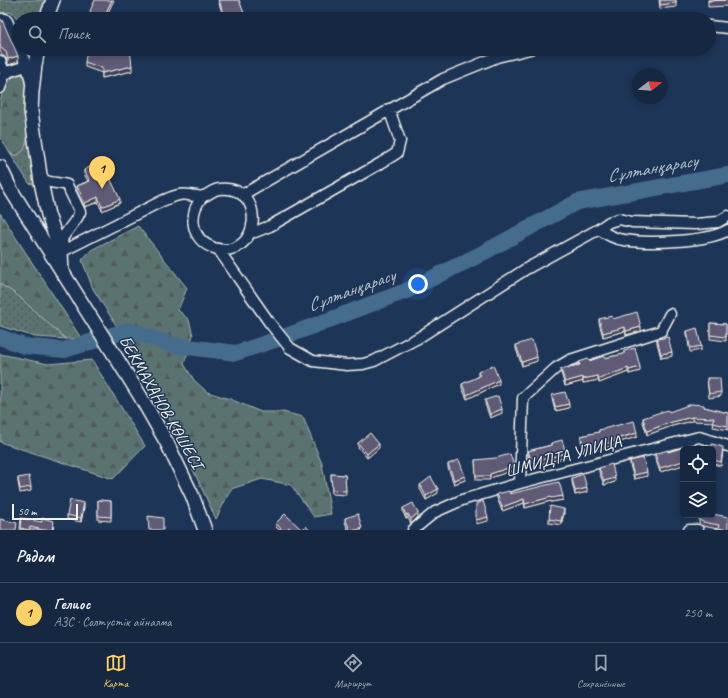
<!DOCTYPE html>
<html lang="ru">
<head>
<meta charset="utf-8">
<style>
  :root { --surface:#162841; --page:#23344c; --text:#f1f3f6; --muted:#9ea6b1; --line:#35445a; --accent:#ffd166 }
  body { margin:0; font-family:Caveat,sans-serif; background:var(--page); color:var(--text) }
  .controls { position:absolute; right:12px; bottom:12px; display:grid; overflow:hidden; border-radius:6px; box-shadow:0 2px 6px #0003 }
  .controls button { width:36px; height:36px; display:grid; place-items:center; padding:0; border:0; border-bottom:1px solid var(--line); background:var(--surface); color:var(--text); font:20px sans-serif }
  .compass { position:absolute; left:632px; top:68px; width:36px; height:36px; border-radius:50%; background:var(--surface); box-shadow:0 2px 6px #0003; rotate:73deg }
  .scale { position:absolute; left:12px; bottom:10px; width:66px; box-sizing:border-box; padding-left:4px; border:2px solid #f4f1e8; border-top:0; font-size:11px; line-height:14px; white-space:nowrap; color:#f4f1e8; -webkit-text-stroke:3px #1d3557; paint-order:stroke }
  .you { position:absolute; left:418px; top:284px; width:14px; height:14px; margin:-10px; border:3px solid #fff; border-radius:50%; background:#1a73e8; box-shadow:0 0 0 6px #1a73e833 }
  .badge { display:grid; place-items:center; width:26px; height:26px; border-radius:50%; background:var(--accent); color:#111; font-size:13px; font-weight:700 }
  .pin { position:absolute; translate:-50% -33px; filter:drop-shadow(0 1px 2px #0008) }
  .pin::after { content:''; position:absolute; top:21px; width:14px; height:12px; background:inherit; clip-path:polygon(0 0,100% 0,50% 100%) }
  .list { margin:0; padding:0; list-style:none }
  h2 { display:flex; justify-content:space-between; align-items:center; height:52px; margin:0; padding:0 16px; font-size:17px }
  h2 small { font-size:13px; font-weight:400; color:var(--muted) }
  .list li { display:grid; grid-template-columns:26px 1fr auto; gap:12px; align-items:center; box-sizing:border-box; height:60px; padding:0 16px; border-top:1px solid var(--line) }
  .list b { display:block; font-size:15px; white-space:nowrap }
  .list p { margin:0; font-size:13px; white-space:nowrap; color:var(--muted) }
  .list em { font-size:13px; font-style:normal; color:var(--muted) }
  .icon { flex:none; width:22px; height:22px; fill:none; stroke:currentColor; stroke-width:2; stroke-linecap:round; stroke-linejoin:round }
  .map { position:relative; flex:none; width:728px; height:530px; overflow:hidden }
  .search { position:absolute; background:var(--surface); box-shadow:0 2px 6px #0003; left:12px; right:12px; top:12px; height:44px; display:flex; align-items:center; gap:10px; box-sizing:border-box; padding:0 14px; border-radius:22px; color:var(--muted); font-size:15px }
  .sheet { height:112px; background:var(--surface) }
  nav { display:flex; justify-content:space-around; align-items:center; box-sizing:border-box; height:56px; border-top:1px solid var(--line); background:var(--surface); font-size:11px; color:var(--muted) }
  nav a { display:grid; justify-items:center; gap:2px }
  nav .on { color:var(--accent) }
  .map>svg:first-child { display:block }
</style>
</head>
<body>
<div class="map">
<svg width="728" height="530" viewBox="0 0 728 530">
  <defs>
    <pattern id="grass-dots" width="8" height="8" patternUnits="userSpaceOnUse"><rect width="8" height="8" fill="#5a736f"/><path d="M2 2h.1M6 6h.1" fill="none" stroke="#515b58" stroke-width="1.8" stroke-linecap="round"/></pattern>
    <pattern id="forest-firs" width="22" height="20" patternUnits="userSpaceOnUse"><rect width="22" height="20" fill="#5a736f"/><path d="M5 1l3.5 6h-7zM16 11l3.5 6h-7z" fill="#515b58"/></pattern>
  </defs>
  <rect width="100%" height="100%" fill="#1d3557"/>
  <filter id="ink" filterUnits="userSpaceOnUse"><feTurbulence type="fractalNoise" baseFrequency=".025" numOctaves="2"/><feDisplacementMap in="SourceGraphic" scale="8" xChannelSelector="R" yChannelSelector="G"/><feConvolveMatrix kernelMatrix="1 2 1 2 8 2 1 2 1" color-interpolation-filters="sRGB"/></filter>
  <g filter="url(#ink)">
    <path fill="url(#grass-dots)" stroke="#a7b2ac" d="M 0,0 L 47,0 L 41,19 L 19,19 L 19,21 L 12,12 L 0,14 Z
      M 28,123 L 35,182 L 33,184 L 29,183 L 9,152 L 14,155 L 21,153 Z
      M 0,284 L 16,294 L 66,339 L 35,337 L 0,326 Z"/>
    <path fill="url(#forest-firs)" stroke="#a7b2ac" d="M 24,73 L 28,83 L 27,140 L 24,150 L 18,155 L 14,155 L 9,152 L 0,136 L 0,101 L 7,80 Z
      M 0,213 L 81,338 L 66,339 L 16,294 L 0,284 Z
      M 138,226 L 187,288 L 178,310 L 189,320 L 193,335 L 184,364 L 194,380 L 207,392 L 230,399 L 261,412 L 283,412 L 303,417 L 322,464 L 331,514 L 314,517 L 291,485 L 262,479 L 231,489 L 216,519 L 150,378 L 93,289 L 82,260 L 91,250 Z
      M 0,354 L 48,364 L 92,360 L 145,446 L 113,479 L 0,442 Z"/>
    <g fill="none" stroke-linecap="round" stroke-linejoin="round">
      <path stroke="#456c8d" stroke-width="16" d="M 0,337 L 24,346 L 64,350 L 129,330 L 172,345 L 236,353 L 281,338 L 406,291 L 477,256 L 577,202 L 728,175"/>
      <defs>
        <path id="minor" d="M 0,19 L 5,19 L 7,21 L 19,48
          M 709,26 L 728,28
          M 20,49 L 28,70 L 31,83
          M 0,61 L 3,69 L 7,72 L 23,67 L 25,64 L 24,61
          M 0,88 L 4,76 L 10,71
          M 39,172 C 44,186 55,181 67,185 L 80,212 L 77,218 L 63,237 L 61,250
          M 242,195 L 443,79 L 497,57 L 530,49
          M 599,229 C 607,235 615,239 624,240 C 647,244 709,242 728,230
          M 251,231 L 255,232 L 270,226 L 381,163 L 397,153 L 400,141 L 389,109
          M 218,249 L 269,322 L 290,348 L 313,361 L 347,365 L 363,364 L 374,361 L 418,338 L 526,269 L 599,229 L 609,222 L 619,219 L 632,222 L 695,224 L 718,222 L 728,216
          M 55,253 L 61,252 L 162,201 C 167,199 173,196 179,195 C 187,193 197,198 204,196 C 210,194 213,189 220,189 C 268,184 261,262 214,248 C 190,240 188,213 203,196
          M 520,483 L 523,398 L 556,368 L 570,360 L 661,331 L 670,314
          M 413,530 L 435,512 L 462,500 L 520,483 L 699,437 L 728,446
          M 689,530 L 698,530"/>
        <path id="major" d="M 46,19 L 53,0
          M 38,49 L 35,65 L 32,92 L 31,111 L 41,182 L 48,215 L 61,252 L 62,272
          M 0,167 L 11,190 L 139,394 L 167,443 L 192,495 L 205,530"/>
      </defs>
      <use href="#minor" stroke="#f4f1e8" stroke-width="13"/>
      <use href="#major" stroke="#f4f1e8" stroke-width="16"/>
      <use href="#minor" stroke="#1d3557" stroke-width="10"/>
      <use href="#major" stroke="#1d3557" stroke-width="13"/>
    </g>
    <path fill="#514d65" stroke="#f4f1e8" d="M 218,0 L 239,0 L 245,19 L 224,19 Z
      M 659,0 L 676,0 L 676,7 L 660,9 Z
      M 708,0 L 728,0 L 728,6 L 708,7 Z
      M 0,19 L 18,62 L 8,65 L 6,58 L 2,55 L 0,51 Z
      M 85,62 L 132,71 L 102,78 L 102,73 L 85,67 Z
      M 84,170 L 120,203 L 102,211 L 98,202 L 85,207 L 77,191 L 77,186 L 88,181 L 84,174 Z
      M 599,319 L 613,319 L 641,331 L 626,335 L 625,331 L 603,337 L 599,323 Z
      M 710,323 L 726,324 L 726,341 L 710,339 Z
      M 687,331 L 701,346 L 701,350 L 690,352 L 687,335 Z
      M 657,339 L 672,356 L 661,358 L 657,343 Z
      M 516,345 L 537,361 L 522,366 L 516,349 Z
      M 624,351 L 640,371 L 629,374 L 628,372 L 599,383 L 598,380 L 583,383 L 583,381 L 565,386 L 561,373 L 561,369 L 579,365 L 579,362 L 589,361 L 624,354 Z
      M 478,372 L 499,384 L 467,399 L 462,388 L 462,384 L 478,377 Z
      M 707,378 L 721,392 L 721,396 L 709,398 Z
      M 552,395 L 569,408 L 555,411 L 552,399 Z
      M 485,400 L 502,413 L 490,418 L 485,404 Z
      M 704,407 L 728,413 L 728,430 L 713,427 L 714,422 L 692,421 L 672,426 L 647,435 L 643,422 L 643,418 L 669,412 Z
      M 599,430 L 637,437 L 616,443 L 616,445 L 584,453 L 581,440 L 581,436 L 599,432 Z
      M 358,443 L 379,448 L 367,458 L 358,447 Z
      M 551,443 L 566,457 L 532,467 L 528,455 L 528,451 L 551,445 Z
      M 683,449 L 683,465 L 660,472 L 655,458 L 655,454 Z
      M 713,449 L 723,451 L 721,466 L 713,464 Z
      M 475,460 L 514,470 L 490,478 L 490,480 L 476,480 Z
      M 630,461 L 647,476 L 634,479 L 630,465 Z
      M 448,464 L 465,480 L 454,484 L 448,468 Z
      M 599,468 L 615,482 L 604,485 L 599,472 Z
      M 331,474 L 345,475 L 346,495 L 332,494 Z
      M 18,478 L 31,487 L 31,491 L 20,493 L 18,482 Z
      M 572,478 L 587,492 L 575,495 L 572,482 Z
      M 420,485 L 438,493 L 426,500 L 420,489 Z
      M 497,494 L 510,494 L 563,500 L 551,502 L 551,501 L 525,508 L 524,503 L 502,511 L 497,498 Z
      M 98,500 L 111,501 L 111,521 L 98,520 Z
      M 84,507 L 81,522 L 67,519 L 67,515 Z
      M 403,508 L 418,517 L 411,524 L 408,518 L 406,519 L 403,512 Z
      M 564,513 L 561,525 L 549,523 L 549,519 Z
      M 713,515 L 728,530 L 718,530 L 718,529 L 703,526 L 699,524 L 699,520 Z
      M 345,518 L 362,530 L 348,530 L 345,522 Z
      M 276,523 L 302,530 L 279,530 L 276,527 Z
      M 54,525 L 53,530 L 20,530 L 20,528 Z"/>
    <path fill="#423f53" stroke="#f4f1e8" d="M 112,0 L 114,0 L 105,19 L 103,19 Z
      M 245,16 L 245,19 L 236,19 Z
      M 18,56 L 18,62 L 8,65 L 8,59 Z
      M 132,66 L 132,71 L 102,78 L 102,73 Z
      M 98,197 L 98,202 L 85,207 L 85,203 Z
      M 120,199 L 120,203 L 102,211 L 102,207 Z
      M 625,327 L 625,331 L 603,337 L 603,333 Z
      M 641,327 L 641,331 L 626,335 L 626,331 Z
      M 672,352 L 672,356 L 661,358 L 661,354 Z
      M 537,357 L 537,361 L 522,366 L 522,362 Z
      M 640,367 L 640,371 L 629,374 L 629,370 Z
      M 628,368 L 628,372 L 599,383 L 599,379 Z
      M 598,376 L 598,380 L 583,383 L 583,379 Z
      M 583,377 L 583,381 L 565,386 L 565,382 Z
      M 499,380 L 499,384 L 467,399 L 467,395 Z
      M 569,404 L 569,408 L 555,411 L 555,407 Z
      M 502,409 L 502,413 L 490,418 L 490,414 Z
      M 692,417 L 692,421 L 672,426 L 647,435 L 647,431 L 672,422 Z
      M 637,433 L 637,437 L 616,443 L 616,445 L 584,453 L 584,449 Z
      M 379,444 L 379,448 L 367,458 L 367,454 Z
      M 566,453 L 566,457 L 532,467 L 532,463 Z
      M 683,461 L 683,465 L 660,472 L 660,468 Z
      M 514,466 L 514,470 L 490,478 L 490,474 Z
      M 647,472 L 647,476 L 634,479 L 634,475 Z
      M 465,476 L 465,480 L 454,484 L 454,480 Z
      M 615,478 L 615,482 L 604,485 L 604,481 Z
      M 587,488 L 587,492 L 575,495 L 575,491 Z
      M 438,489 L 438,493 L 426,500 L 426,496 Z
      M 563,496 L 563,500 L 551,502 L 551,501 L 525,508 L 525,504 L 551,497 Z
      M 524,499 L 524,503 L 502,511 L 502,507 Z
      M 84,503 L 84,507 L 81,522 L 81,518 Z
      M 564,509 L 564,513 L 561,525 L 561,521 Z
      M 418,513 L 418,517 L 411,524 L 411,519 Z
      M 408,514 L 408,518 L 406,519 L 406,515 Z
      M 488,517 L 488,521 L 476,524 L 476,520 Z"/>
    <path fill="#5e5a76" stroke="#f4f1e8" d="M 95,0 L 112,0 L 103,19 L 90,19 L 91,12 L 90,11 Z
      M 219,0 L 239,0 L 245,16 L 236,19 L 225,19 Z
      M 660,0 L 676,0 L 676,3 L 660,5 Z
      M 708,0 L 726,0 L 708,1 Z
      M 0,19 L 2,20 L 18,56 L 8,59 L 6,52 L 2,49 L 0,45 Z
      M 87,49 L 130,49 L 132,66 L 102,73 L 102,68 L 85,62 Z
      M 102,161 L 120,199 L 102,207 L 98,197 L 85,203 L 77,186 L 90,181 L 84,170 Z
      M 637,312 L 641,327 L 626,331 L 625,327 L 603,333 L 599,319 L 612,316 L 613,319 Z
      M 710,323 L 726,324 L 726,337 L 710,335 Z
      M 697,328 L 701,346 L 690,348 L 687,331 Z
      M 668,337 L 672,352 L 661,354 L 657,339 Z
      M 532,340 L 537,357 L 522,362 L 516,345 Z
      M 635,348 L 640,367 L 629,370 L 628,368 L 599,379 L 598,376 L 583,379 L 583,377 L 565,382 L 561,369 L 580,365 L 579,362 L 588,359 L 589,361 L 604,356 L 604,358 L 624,354 L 624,351 Z
      M 493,365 L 499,380 L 467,395 L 462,384 L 480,376 L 478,372 Z
      M 707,378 L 720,378 L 721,392 L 709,394 Z
      M 565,392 L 569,404 L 555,407 L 552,395 Z
      M 498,396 L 502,409 L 490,414 L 485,400 Z
      M 691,404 L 704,405 L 704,407 L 728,413 L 728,426 L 713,423 L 714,418 L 692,417 L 672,422 L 647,431 L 643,418 L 658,413 L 668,410 L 669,412 Z
      M 634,421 L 637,433 L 615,439 L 616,441 L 584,449 L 581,436 L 599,432 L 599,430 Z
      M 370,433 L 379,444 L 367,454 L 358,443 Z
      M 562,440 L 566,453 L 532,463 L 528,451 L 552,445 L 551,443 Z
      M 712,444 L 723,447 L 721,462 L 713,460 L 713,449 L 711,449 Z
      M 685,447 L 685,449 L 683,449 L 683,461 L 660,468 L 655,454 L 668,450 L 668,452 Z
      M 510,454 L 514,466 L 490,474 L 490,476 L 476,476 L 475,460 L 496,458 Z
      M 643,458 L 647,472 L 634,475 L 630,461 Z
      M 459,460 L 465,476 L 454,480 L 448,464 Z
      M 612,464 L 615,478 L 604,481 L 599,468 Z
      M 331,474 L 345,475 L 346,491 L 332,490 Z
      M 583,474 L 587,488 L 575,491 L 572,478 Z
      M 29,476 L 31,487 L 20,489 L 18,478 Z
      M 431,477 L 438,489 L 426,496 L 420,485 Z
      M 559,482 L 563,496 L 551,498 L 551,497 L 525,504 L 524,499 L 502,507 L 497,494 L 509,491 L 510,494 Z
      M 70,500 L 84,503 L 81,518 L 67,515 Z
      M 98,500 L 111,501 L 111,517 L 98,516 Z
      M 483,501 L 488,517 L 476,520 L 476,504 Z
      M 413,503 L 418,513 L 411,519 L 408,514 L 406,515 L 403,508 Z
      M 550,506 L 564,509 L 561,521 L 549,519 Z
      M 285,514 L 302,530 L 292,530 L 289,527 L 286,530 L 282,530 L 276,523 Z
      M 358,514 L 362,528 L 357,530 L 350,530 L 345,518 Z
      M 713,514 L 728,517 L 728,530 L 718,528 L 719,525 L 703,522 L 699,520 L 699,515 L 713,515 Z
      M 148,516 L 163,518 L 163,530 L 149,530 Z
      M 21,518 L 42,522 L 42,518 L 54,521 L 52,530 L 43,530 L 30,527 L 29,530 L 20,528 Z
      M 0,519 L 17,523 L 16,530 L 0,530 Z
      M 306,526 L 309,530 L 302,530 Z"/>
  </g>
  <g text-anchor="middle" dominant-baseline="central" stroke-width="3" stroke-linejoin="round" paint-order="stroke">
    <g font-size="17" fill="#f4f1e8" stroke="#1d3557">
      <text transform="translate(161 402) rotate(60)">БЕКМАХАНОВ КӨШЕСІ</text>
      <text transform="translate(563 456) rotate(-15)">ШМИДТА УЛИЦА</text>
    </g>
    <g font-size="18" font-style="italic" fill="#b7c2c8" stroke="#1d3557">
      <text transform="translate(652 168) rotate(-10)">Сұлтанқарасу</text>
      <text transform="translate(351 290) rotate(-20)">Сұлтанқарасу</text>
    </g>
  </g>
</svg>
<div class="controls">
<button><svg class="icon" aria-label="locate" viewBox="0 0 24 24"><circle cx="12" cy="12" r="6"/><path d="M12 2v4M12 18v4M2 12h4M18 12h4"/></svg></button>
<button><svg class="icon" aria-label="layers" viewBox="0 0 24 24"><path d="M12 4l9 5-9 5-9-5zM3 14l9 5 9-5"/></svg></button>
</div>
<svg class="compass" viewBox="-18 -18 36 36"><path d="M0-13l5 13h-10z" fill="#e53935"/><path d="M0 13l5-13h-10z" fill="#9ea6b1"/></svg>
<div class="scale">50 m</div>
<div class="you"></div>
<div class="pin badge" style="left:102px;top:189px">1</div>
<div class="search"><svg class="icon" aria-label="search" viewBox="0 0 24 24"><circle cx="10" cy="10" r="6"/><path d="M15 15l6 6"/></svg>Поиск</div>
</div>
<section class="sheet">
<h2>Рядом<small></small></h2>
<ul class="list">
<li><span class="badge">1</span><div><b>Гелиос</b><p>АЗС · Солтүстік айналма</p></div><em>250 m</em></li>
</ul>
</section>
<nav>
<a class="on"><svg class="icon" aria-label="map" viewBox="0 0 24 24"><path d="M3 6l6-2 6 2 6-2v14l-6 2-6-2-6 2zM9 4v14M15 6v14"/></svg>Карта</a>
<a><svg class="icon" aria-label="directions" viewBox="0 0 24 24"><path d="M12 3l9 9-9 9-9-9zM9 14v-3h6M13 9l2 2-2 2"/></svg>Маршрут</a>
<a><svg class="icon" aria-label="saved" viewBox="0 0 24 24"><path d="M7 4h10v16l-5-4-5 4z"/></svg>Сохранённые</a>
</nav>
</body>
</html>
